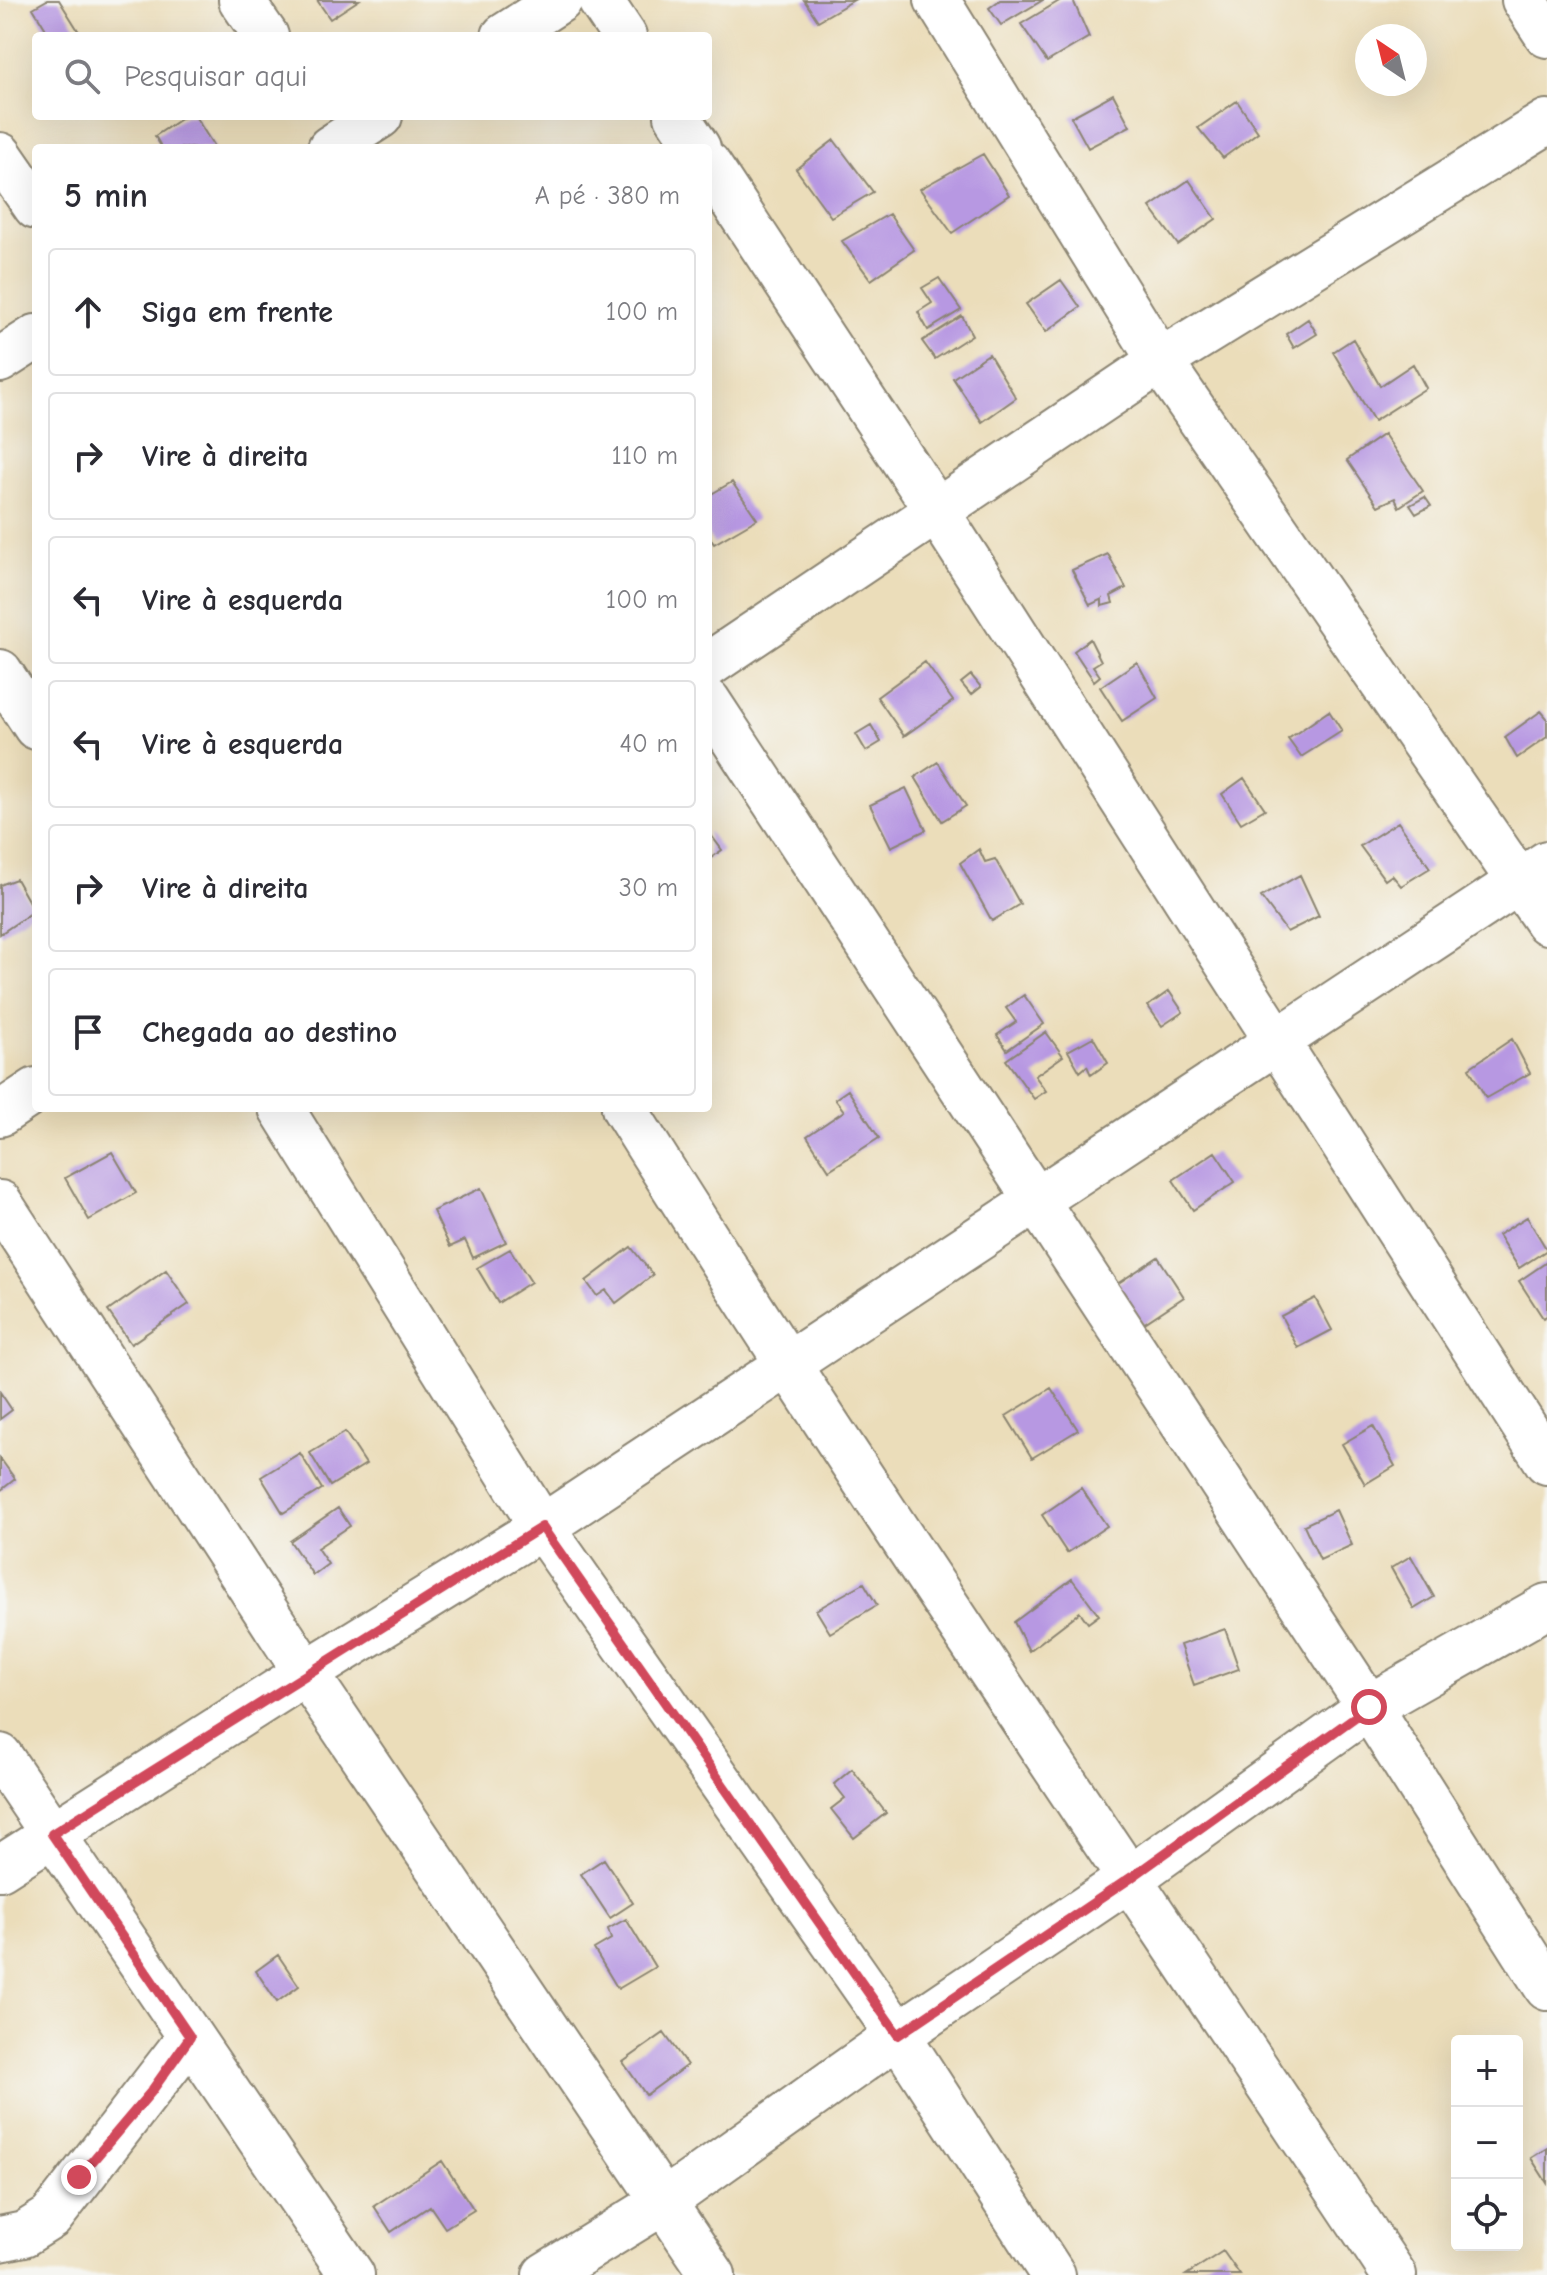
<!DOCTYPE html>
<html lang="pt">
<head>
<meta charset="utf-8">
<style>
  :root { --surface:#fff; --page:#f2f2f3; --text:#2b2b33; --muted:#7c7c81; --line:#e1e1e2 }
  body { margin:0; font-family:"Comic Neue",sans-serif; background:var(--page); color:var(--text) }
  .controls { position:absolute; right:24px; bottom:24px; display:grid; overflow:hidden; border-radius:8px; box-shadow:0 8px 32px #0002 }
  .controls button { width:72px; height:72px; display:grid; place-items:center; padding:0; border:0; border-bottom:2px solid var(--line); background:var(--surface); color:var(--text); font:40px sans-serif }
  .compass { position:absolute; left:1355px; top:24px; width:72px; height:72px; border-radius:50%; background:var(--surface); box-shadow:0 8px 32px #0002; rotate:325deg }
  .stop { position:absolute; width:24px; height:24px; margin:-18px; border:6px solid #d1495b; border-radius:50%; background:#fff }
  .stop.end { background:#d1495b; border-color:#fff; box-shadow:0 2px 8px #0008 }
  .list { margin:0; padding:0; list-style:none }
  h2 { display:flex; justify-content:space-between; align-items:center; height:104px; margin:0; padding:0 32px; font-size:34px }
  h2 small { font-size:26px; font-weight:400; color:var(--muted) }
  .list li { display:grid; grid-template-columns:52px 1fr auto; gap:24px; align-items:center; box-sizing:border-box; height:128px; margin:0 16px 16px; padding:0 16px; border:2px solid var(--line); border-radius:8px }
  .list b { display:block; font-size:30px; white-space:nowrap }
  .list em { font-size:26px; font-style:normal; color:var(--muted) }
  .icon { flex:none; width:44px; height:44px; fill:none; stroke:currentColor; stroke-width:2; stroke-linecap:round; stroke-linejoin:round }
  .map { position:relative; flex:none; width:1547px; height:2275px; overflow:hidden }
  .search { position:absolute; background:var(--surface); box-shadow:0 8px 32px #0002; left:32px; top:32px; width:680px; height:88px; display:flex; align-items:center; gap:20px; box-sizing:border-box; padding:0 28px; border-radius:8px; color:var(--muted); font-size:30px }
  .panel { position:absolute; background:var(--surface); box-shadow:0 8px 32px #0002; left:32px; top:144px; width:680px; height:968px; border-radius:8px }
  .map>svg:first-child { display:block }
</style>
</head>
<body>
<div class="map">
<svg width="1547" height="2275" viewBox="0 0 1547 2275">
  <rect width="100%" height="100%" fill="#f6f6f2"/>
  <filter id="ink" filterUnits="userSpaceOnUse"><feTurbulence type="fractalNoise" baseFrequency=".0125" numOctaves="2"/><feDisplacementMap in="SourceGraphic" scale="16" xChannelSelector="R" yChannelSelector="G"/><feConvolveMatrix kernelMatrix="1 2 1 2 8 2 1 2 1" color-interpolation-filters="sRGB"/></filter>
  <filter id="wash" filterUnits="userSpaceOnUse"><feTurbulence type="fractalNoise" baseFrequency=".006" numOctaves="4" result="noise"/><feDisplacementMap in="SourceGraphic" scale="32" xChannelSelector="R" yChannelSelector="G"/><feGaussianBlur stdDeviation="1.8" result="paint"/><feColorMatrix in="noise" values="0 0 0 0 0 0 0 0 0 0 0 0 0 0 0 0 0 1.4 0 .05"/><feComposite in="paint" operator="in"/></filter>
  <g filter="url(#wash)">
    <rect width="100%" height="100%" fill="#ebddba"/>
    <g id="blocks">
      <path fill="#b798e2" d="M 47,0 L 59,0 L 81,35 L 50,36 L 33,8 Z
        M 317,0 L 359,0 L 330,19 Z
        M 804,0 L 854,0 L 818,21 Z
        M 1000,0 L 1043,0 L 1001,25 L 989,8 Z
        M 1061,0 L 1073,0 L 1089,37 L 1047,62 L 1021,24 Z
        M 1113,94 L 1130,126 L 1088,148 L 1071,117 Z
        M 1237,101 L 1258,132 L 1223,158 L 1198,128 Z
        M 185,116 L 195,116 L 215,148 L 162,148 L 155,136 Z
        M 834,140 L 873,192 L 831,217 L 796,169 Z
        M 983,154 L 1009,195 L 952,233 L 920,189 Z
        M 1189,180 L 1216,219 L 1178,245 L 1150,207 Z
        M 889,214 L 914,250 L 871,280 L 842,241 Z
        M 939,278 L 961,310 L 928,330 L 918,312 L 932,303 L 922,288 Z
        M 1061,280 L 1080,307 L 1046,332 L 1026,304 Z
        M 962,316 L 972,335 L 935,359 L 922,341 Z
        M 1308,319 L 1317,334 L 1294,348 L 1286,334 Z
        M 1353,339 L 1380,386 L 1413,364 L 1426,388 L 1374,421 L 1333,352 Z
        M 989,354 L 1016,398 L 982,422 L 953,378 Z
        M 1384,434 L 1423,491 L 1399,507 L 1395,498 L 1378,506 L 1347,460 Z
        M 732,482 L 757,519 L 714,544 L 708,535 L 708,496 Z
        M 1425,497 L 1431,506 L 1416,514 L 1410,505 Z
        M 1108,554 L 1126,588 L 1111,596 L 1113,603 L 1102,606 L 1102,599 L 1090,605 L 1072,570 Z
        M 1090,639 L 1101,661 L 1093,666 L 1100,676 L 1094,681 L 1074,651 Z
        M 925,662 L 953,701 L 904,736 L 877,697 Z
        M 1137,662 L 1157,698 L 1122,721 L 1100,687 Z
        M 971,675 L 981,687 L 971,695 L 961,683 Z
        M 1329,711 L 1342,731 L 1301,757 L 1288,739 Z
        M 1541,711 L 1547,718 L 1547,737 L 1517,758 L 1505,737 Z
        M 871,725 L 881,742 L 866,751 L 856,734 Z
        M 938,762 L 966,806 L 942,821 L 915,777 Z
        M 1244,778 L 1265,809 L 1241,823 L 1222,794 Z
        M 906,788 L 926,830 L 891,847 L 870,805 Z
        M 1398,822 L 1430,868 L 1401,886 L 1392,875 L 1385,880 L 1360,846 Z
        M 708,831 L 722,850 L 708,860 Z
        M 979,849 L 985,862 L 995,859 L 1020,904 L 992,921 L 960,863 Z
        M 1300,875 L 1319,916 L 1287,932 L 1261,897 Z
        M 16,879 L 34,911 L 0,934 L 0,885 Z
        M 1169,991 L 1183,1012 L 1162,1026 L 1148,1006 Z
        M 1024,995 L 1044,1024 L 1007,1050 L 997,1035 L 1016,1022 L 1006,1008 Z
        M 1046,1032 L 1063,1056 L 1035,1076 L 1046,1091 L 1034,1099 L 1006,1060 Z
        M 1093,1037 L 1108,1063 L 1091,1075 L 1087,1066 L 1080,1072 L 1068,1051 Z
        M 1512,1039 L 1530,1073 L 1486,1098 L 1469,1068 Z
        M 848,1090 L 879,1138 L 829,1170 L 807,1136 L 844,1111 L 835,1099 Z
        M 112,1152 L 136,1193 L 89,1220 L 65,1178 Z
        M 1215,1152 L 1235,1182 L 1193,1210 L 1173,1180 Z
        M 481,1188 L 506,1242 L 473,1258 L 465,1240 L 450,1247 L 433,1211 Z
        M 1527,1217 L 1547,1250 L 1519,1268 L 1498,1235 Z
        M 631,1247 L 653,1275 L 616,1303 L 606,1290 L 597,1296 L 586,1281 Z
        M 510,1249 L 531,1282 L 498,1303 L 477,1268 Z
        M 1158,1257 L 1184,1297 L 1143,1324 L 1117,1284 Z
        M 1547,1262 L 1547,1316 L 1543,1318 L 1519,1281 Z
        M 166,1270 L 189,1304 L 131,1344 L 108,1311 Z
        M 1315,1298 L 1332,1330 L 1298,1348 L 1281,1316 Z
        M 1051,1388 L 1078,1430 L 1032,1458 L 1006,1416 Z
        M 0,1392 L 12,1410 L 0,1419 Z
        M 1373,1426 L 1395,1466 L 1365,1484 L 1342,1444 Z
        M 345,1432 L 366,1464 L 330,1486 L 310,1453 Z
        M 300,1453 L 322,1489 L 283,1513 L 261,1477 Z
        M 0,1458 L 15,1479 L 0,1491 Z
        M 1081,1488 L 1107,1526 L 1067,1553 L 1042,1515 Z
        M 338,1508 L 350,1526 L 317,1548 L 328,1564 L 313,1575 L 290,1541 Z
        M 1336,1510 L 1352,1545 L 1320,1560 L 1304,1525 Z
        M 1411,1556 L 1434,1597 L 1414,1609 L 1391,1568 Z
        M 1072,1579 L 1099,1615 L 1088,1623 L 1080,1612 L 1029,1651 L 1014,1622 Z
        M 864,1583 L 877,1605 L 830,1633 L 816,1610 Z
        M 1225,1629 L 1239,1669 L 1194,1685 L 1180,1645 Z
        M 852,1769 L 886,1813 L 854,1838 L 831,1809 L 845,1798 L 834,1784 Z
        M 604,1859 L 633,1903 L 610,1918 L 581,1874 Z
        M 626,1919 L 655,1967 L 618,1989 L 594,1949 L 611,1939 L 608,1929 Z
        M 278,1955 L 299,1986 L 277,2002 L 256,1971 Z
        M 664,2033 L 687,2065 L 646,2095 L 623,2062 Z
        M 1547,2148 L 1547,2183 L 1531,2158 Z
        M 442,2161 L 474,2210 L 445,2228 L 430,2206 L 391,2232 L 374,2206 Z
        M 1223,2251 L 1240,2275 L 1186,2275 Z"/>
    </g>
  </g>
  <g filter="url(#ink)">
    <use href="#blocks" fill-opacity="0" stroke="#8b8472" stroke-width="2"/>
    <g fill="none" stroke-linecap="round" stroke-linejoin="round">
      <defs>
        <path id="minor" d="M 241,0 L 266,36
          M 600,0 L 624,36
          M 937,0 L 1160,361 L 1547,922
          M 1524,0 L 1547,35
          M 504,36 L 560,0
          M 677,116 L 698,148
          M 330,148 L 380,116
          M 0,155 L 36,207
          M 708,164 L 938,513 L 1547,1462
          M 0,360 L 36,337
          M 708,665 L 1160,361 L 1547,122
          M 0,672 L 36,727
          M 708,701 L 1369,1707 L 1547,1988
          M 281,1108 L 542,1527 L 898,2035 L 1053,2275
          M 624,1108 C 872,1503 1137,1886 1394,2275
          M 0,1114 L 36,1090
          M 0,1203 L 306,1673 L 713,2275
          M 0,1756 L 352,2275
          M 0,1868 L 306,1673 L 542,1527 L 1547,863
          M 0,2239 L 24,2234 L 51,2217 L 190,2037
          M 545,2275 L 665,2201 L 898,2035 L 1132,1877 L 1369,1707 L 1547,1606"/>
      </defs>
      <use href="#minor" stroke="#8b8472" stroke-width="48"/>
      <use href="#minor" stroke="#fff" stroke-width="44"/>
    </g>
  </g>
  <g fill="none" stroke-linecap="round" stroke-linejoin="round" filter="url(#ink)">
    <path stroke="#d1495b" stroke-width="10" d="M 79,2177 L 151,2092 L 190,2037 L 52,1834 L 542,1527 L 898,2035 L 1132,1877 L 1369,1707"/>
  </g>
</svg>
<div class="controls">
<button>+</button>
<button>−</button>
<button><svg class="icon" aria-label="locate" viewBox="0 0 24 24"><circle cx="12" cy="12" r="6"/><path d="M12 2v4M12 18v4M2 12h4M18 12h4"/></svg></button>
</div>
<svg class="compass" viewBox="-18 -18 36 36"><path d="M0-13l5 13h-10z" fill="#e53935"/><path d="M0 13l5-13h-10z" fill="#7c7c81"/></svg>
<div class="stop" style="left:1369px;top:1707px"></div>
<div class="stop end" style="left:79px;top:2177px"></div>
<div class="search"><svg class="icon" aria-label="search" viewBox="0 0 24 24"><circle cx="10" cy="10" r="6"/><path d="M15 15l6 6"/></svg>Pesquisar aqui</div>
<section class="panel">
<h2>5 min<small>A pé · 380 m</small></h2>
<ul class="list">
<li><svg class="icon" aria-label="ahead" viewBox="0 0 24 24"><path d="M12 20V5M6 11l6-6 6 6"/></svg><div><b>Siga em frente</b></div><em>100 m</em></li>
<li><svg class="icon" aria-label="right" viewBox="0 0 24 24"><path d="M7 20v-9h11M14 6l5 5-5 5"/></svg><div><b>Vire à direita</b></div><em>110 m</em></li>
<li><svg class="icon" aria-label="left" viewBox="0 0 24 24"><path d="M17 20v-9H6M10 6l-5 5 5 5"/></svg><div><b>Vire à esquerda</b></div><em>100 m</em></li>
<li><svg class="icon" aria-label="left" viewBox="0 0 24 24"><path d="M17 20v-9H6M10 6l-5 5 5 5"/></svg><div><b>Vire à esquerda</b></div><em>40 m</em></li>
<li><svg class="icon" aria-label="right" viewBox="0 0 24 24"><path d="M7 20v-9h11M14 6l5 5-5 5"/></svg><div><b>Vire à direita</b></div><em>30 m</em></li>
<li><svg class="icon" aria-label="arrive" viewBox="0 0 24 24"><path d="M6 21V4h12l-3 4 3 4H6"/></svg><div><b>Chegada ao destino</b></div></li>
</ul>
</section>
</div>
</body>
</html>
